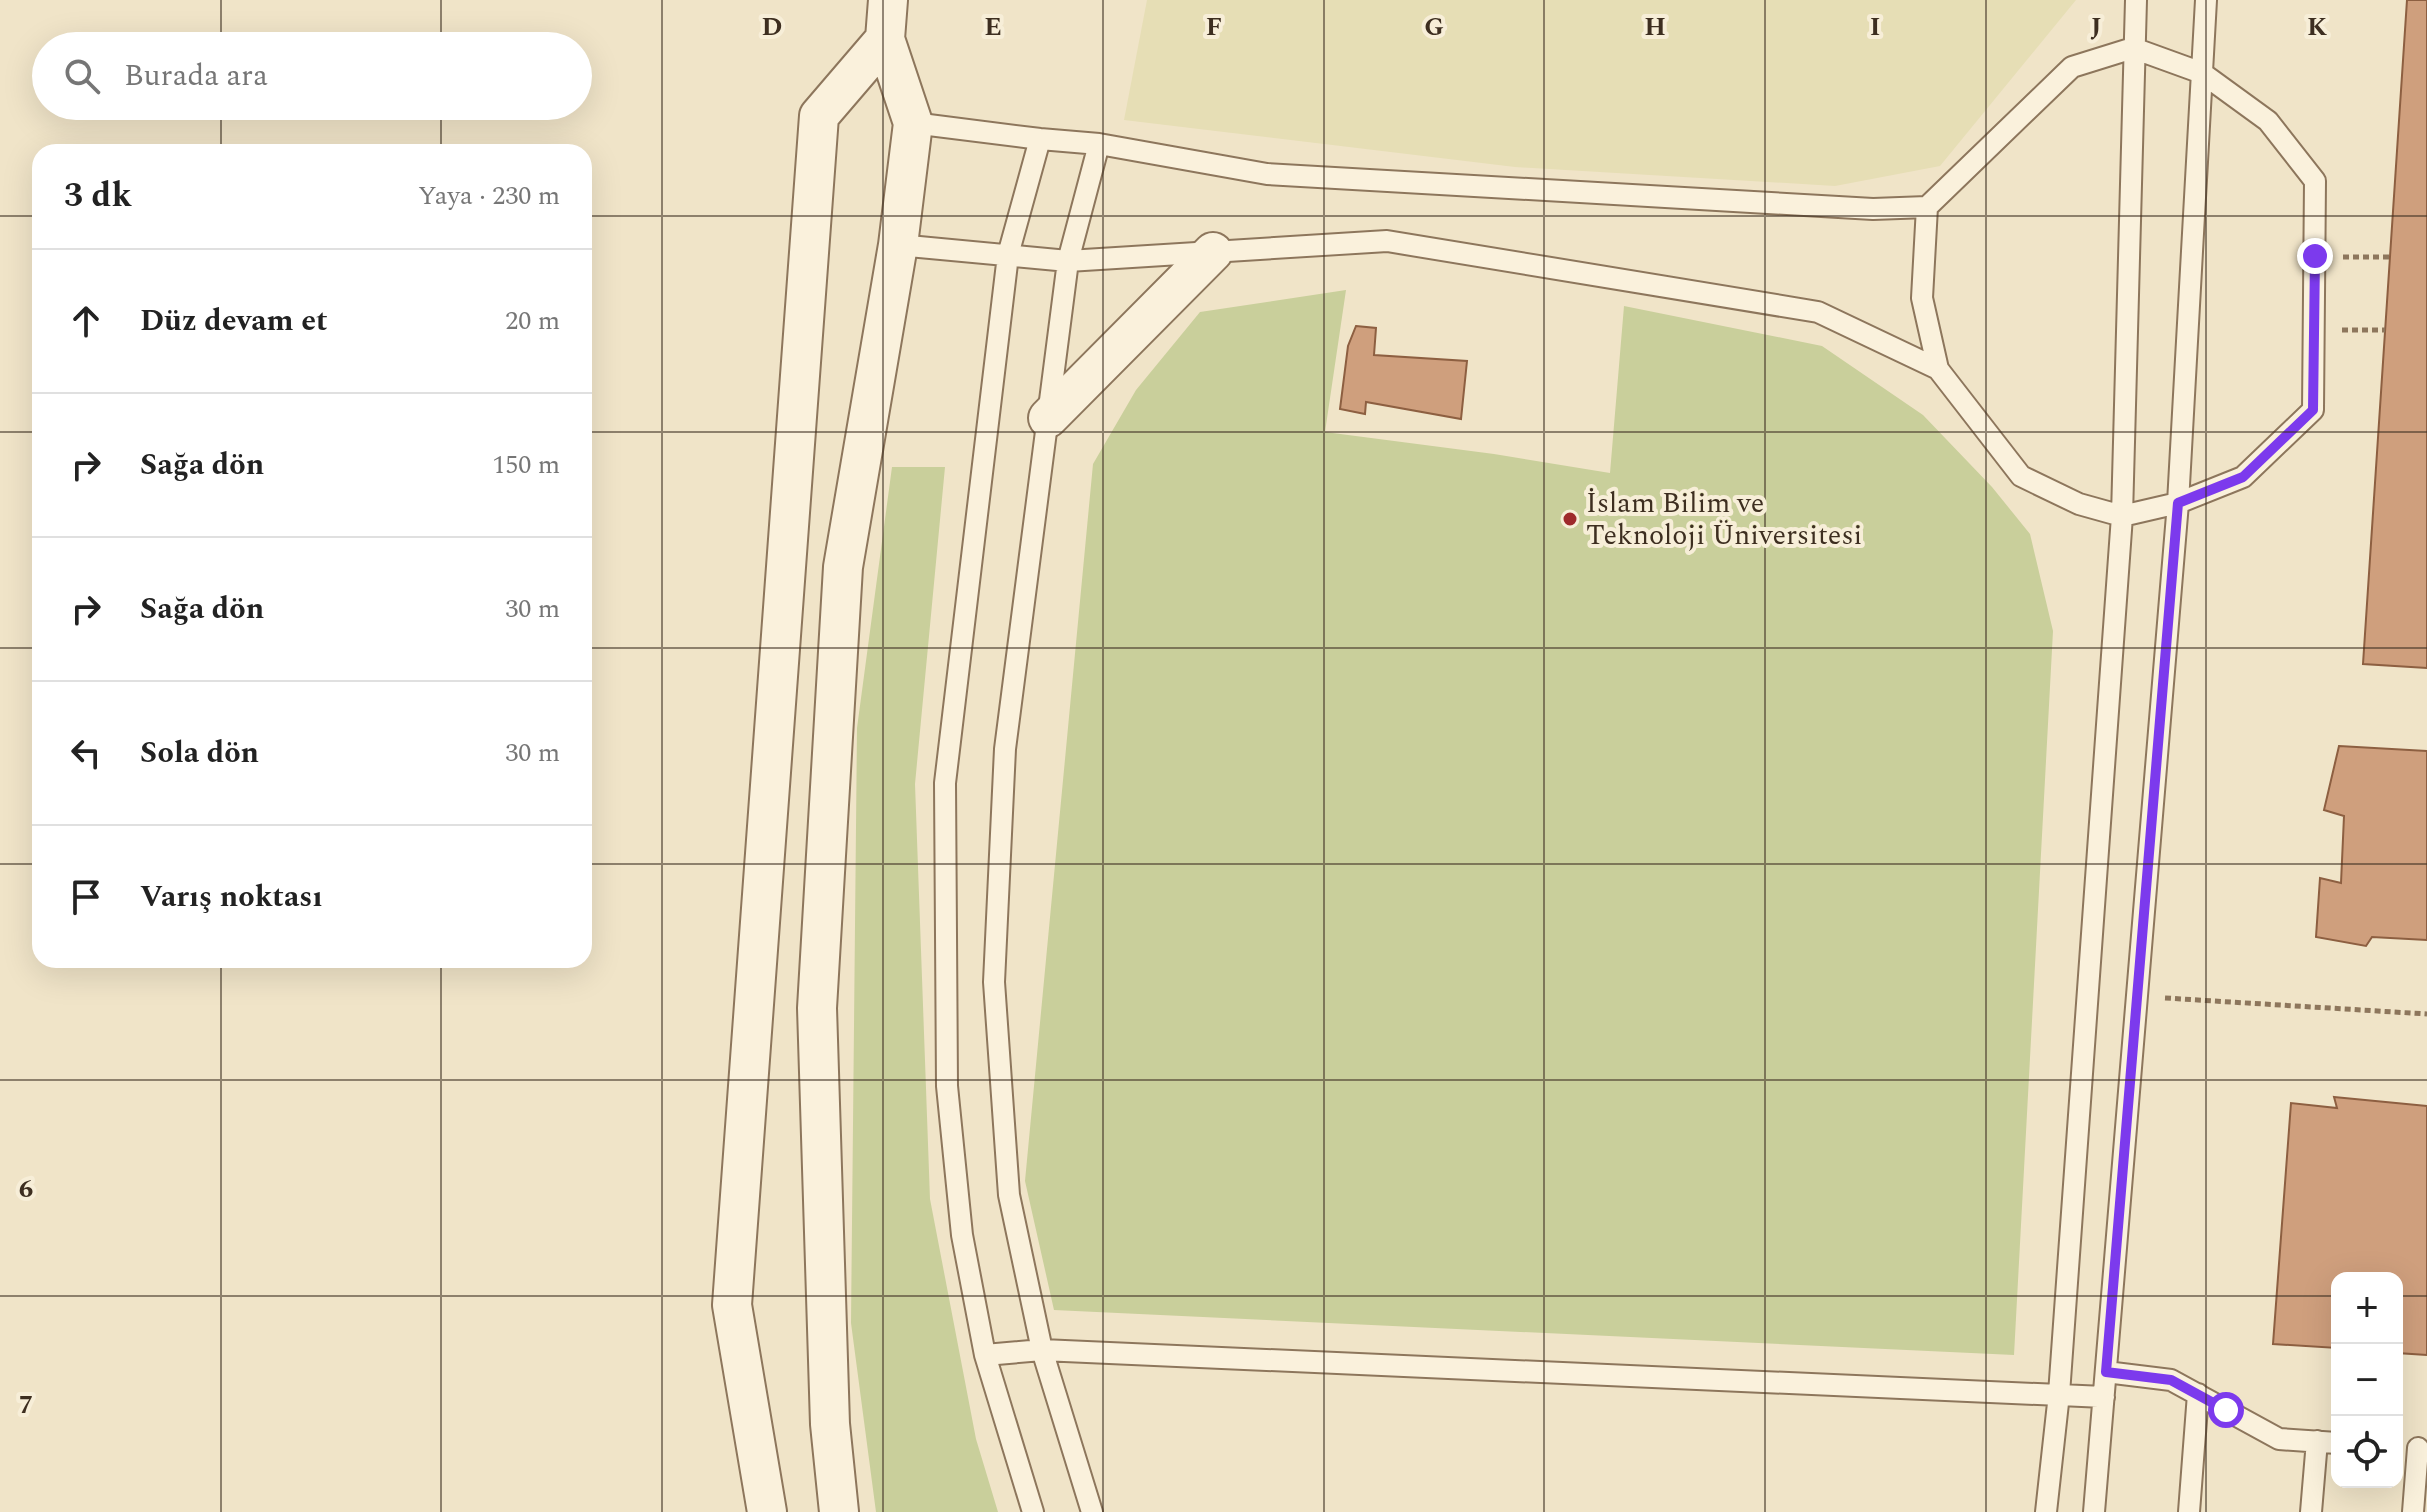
<!DOCTYPE html>
<html lang="tr">
<head>
<meta charset="utf-8">
<style>
  :root { --surface:#fff; --page:#f6f6f6; --text:#222; --muted:#767676; --line:#e0e0e0 }
  body { margin:0; font-family:Spectral,serif; background:var(--page); color:var(--text) }
  .controls { position:absolute; right:24px; bottom:24px; display:grid; overflow:hidden; border-radius:16px; box-shadow:0 8px 32px #0002 }
  .controls button { width:72px; height:72px; display:grid; place-items:center; padding:0; border:0; border-bottom:2px solid var(--line); background:var(--surface); color:var(--text); font:40px sans-serif }
  .stop { position:absolute; width:24px; height:24px; margin:-18px; border:6px solid #7c3aed; border-radius:50%; background:#fff }
  .stop.end { background:#7c3aed; border-color:#fff; box-shadow:0 2px 8px #0008 }
  .list { margin:0; padding:0; list-style:none }
  h2 { display:flex; justify-content:space-between; align-items:center; height:104px; margin:0; padding:0 32px; font-size:34px }
  h2 small { font-size:26px; font-weight:400; color:var(--muted) }
  .list li { display:grid; grid-template-columns:52px 1fr auto; gap:24px; align-items:center; box-sizing:border-box; height:144px; padding:0 32px; border-top:2px solid var(--line) }
  .list b { display:block; font-size:30px; white-space:nowrap }
  .list em { font-size:26px; font-style:normal; color:var(--muted) }
  .icon { flex:none; width:44px; height:44px; fill:none; stroke:currentColor; stroke-width:2; stroke-linecap:round; stroke-linejoin:round }
  .map { position:relative; flex:none; width:2427px; height:1512px; overflow:hidden }
  .search { position:absolute; background:var(--surface); box-shadow:0 8px 32px #0002; left:32px; top:32px; width:560px; height:88px; display:flex; align-items:center; gap:20px; box-sizing:border-box; padding:0 28px; border-radius:44px; color:var(--muted); font-size:30px }
  .panel { position:absolute; background:var(--surface); box-shadow:0 8px 32px #0002; left:32px; top:144px; width:560px; height:824px; border-radius:24px }
  .map>svg:first-child { display:block }
</style>
</head>
<body>
<div class="map">
<svg width="2427" height="1512" viewBox="0 0 2427 1512">
  <rect width="100%" height="100%" fill="#f0e4c8"/>
  <path fill="#e6deb5" d="M 1147,0 L 2076,0 L 1940,166 L 1835,186 L 1515,167 L 1124,120 Z"/>
  <path fill="#c9cf9b" d="M 1346,290 L 1325,432 L 1494,454 L 1610,473 L 1624,306 L 1822,346 L 1923,415 L 1992,487 L 2030,534 L 2053,631 L 2014,1355 L 1054,1310 L 1025,1181 L 1093,464 L 1136,390 L 1200,312 Z
    M 892,467 L 945,467 L 915,784 L 930,1199 L 976,1439 L 998,1512 L 876,1512 L 851,1323 L 857,728 Z"/>
  <path fill="#cf9f7d" stroke="#8d5f41" stroke-width="2" d="M 2407,0 L 2427,0 L 2427,668 L 2363,664 Z
    M 1356,326 L 1376,328 L 1374,355 L 1467,361 L 1461,419 L 1366,402 L 1365,414 L 1340,409 L 1348,346 Z
    M 2339,746 L 2427,751 L 2427,940 L 2372,937 L 2366,946 L 2316,937 L 2320,878 L 2341,883 L 2344,816 L 2324,810 Z
    M 2334,1097 L 2427,1106 L 2427,1355 L 2397,1353 L 2397,1278 L 2337,1278 L 2337,1348 L 2273,1344 L 2291,1103 L 2337,1108 Z"/>
  <g fill="none" stroke-linecap="round" stroke-linejoin="round">
    <defs>
      <path id="service" d="M 2133,48 L 2202,73 L 2268,121 L 2315,181 L 2313,410 L 2243,477 L 2178,503 L 2122,516 L 2079,504 L 2021,476 L 1938,369 L 1922,298 L 1927,207 L 2072,67 Z
        M 913,123 L 1040,139 L 1099,144 L 1267,174 L 1873,209 L 1927,207
        M 898,245 L 1068,261 L 1387,241 L 1818,312 L 1938,369
        M 985,1355 L 1042,1350 L 2104,1397
        M 2106,1372 L 2171,1380 L 2279,1439 L 2337,1443
        M 1033,1512 L 985,1355 L 962,1235 L 947,1086 L 945,783 L 1008,255 L 1040,139
        M 1092,1512 L 1042,1350 L 1009,1195 L 994,982 L 1005,749 L 1068,261 L 1099,144
        M 2046,1512 L 2059,1394 L 2122,516 L 2136,0
        M 2094,1512 L 2178,503 L 2206,0
        M 2189,1512 L 2198,1394
        M 2311,1512 L 2317,1441
        M 2413,1512 L 2418,1448"/>
      <path id="minor" d="M 885,39 L 888,0
        M 1048,418 L 1213,252
        M 767,1512 L 732,1305 L 819,116 L 885,39 L 913,123 L 898,245 L 843,567 L 817,1008 L 830,1424 L 839,1512"/>
    </defs>
    <use href="#service" stroke="#8d765c" stroke-width="24"/>
    <use href="#minor" stroke="#8d765c" stroke-width="42"/>
    <path stroke="#8d765c" stroke-width="5" stroke-dasharray="6 4" stroke-linecap="butt" d="M 2343,257 L 2390,257
      M 2342,330 L 2385,330
      M 2165,998 L 2427,1014"/>
    <use href="#service" stroke="#faf1dc" stroke-width="20"/>
    <use href="#minor" stroke="#faf1dc" stroke-width="38"/>
  </g>
  <g fill="none" stroke-linecap="round" stroke-linejoin="round">
    <path stroke="#7c3aed" stroke-width="10" d="M 2226,1410 L 2171,1380 L 2106,1372 L 2178,503 L 2243,477 L 2313,410 L 2315,256"/>
  </g>
  <path fill="none" stroke="#3d2e20" stroke-width="2" stroke-opacity="0.55" d="M 221,0 L 221,46M 441,0 L 441,46M 662,0 L 662,1512M 883,0 L 883,1512M 1103,0 L 1103,1512M 1324,0 L 1324,1512M 1544,0 L 1544,1512M 1765,0 L 1765,1512M 1986,0 L 1986,1512M 2206,0 L 2206,1512M 221,106 L 221,152M 441,106 L 441,152M 0,216 L 40,216M 584,216 L 2427,216M 0,432 L 40,432M 584,432 L 2427,432M 0,648 L 40,648M 584,648 L 2427,648M 0,864 L 40,864M 584,864 L 2427,864M 221,960 L 221,1512M 441,960 L 441,1512M 0,1080 L 2427,1080M 0,1296 L 2337,1296M 2397,1296 L 2427,1296"/>
  <circle fill="#9e2a2b" stroke="#f7eed8" stroke-width="3" cx="1570" cy="519" r="8"/>
  <g text-anchor="middle" dominant-baseline="central" stroke-width="8" stroke-linejoin="round" paint-order="stroke">
    <g font-size="28" fill="#3d2e20" stroke="#f7eed8" text-anchor="start">
      <text x="1586" y="503">İslam Bilim ve<tspan x="1586" dy="32">Teknoloji Üniversitesi</tspan></text>
    </g>
  </g>
  <g font-size="26" text-anchor="middle" font-weight="bold" fill="#3d2e20" stroke="#f7eed8" stroke-width="8" stroke-linejoin="round" paint-order="stroke">
    <text x="772" y="35">D</text>
    <text x="993" y="35">E</text>
    <text x="1214" y="35">F</text>
    <text x="1434" y="35">G</text>
    <text x="1655" y="35">H</text>
    <text x="1875" y="35">I</text>
    <text x="2096" y="35">J</text>
    <text x="2317" y="35">K</text>
    <text x="26" y="1197">6</text>
    <text x="26" y="1413">7</text>
  </g>
</svg>
<div class="controls">
<button>+</button>
<button>−</button>
<button><svg class="icon" aria-label="locate" viewBox="0 0 24 24"><circle cx="12" cy="12" r="6"/><path d="M12 2v4M12 18v4M2 12h4M18 12h4"/></svg></button>
</div>
<div class="stop" style="left:2226px;top:1410px"></div>
<div class="stop end" style="left:2315px;top:256px"></div>
<div class="search"><svg class="icon" aria-label="search" viewBox="0 0 24 24"><circle cx="10" cy="10" r="6"/><path d="M15 15l6 6"/></svg>Burada ara</div>
<section class="panel">
<h2>3 dk<small>Yaya · 230 m</small></h2>
<ul class="list">
<li><svg class="icon" aria-label="ahead" viewBox="0 0 24 24"><path d="M12 20V5M6 11l6-6 6 6"/></svg><div><b>Düz devam et</b></div><em>20 m</em></li>
<li><svg class="icon" aria-label="right" viewBox="0 0 24 24"><path d="M7 20v-9h11M14 6l5 5-5 5"/></svg><div><b>Sağa dön</b></div><em>150 m</em></li>
<li><svg class="icon" aria-label="right" viewBox="0 0 24 24"><path d="M7 20v-9h11M14 6l5 5-5 5"/></svg><div><b>Sağa dön</b></div><em>30 m</em></li>
<li><svg class="icon" aria-label="left" viewBox="0 0 24 24"><path d="M17 20v-9H6M10 6l-5 5 5 5"/></svg><div><b>Sola dön</b></div><em>30 m</em></li>
<li><svg class="icon" aria-label="arrive" viewBox="0 0 24 24"><path d="M6 21V4h12l-3 4 3 4H6"/></svg><div><b>Varış noktası</b></div></li>
</ul>
</section>
</div>
</body>
</html>
